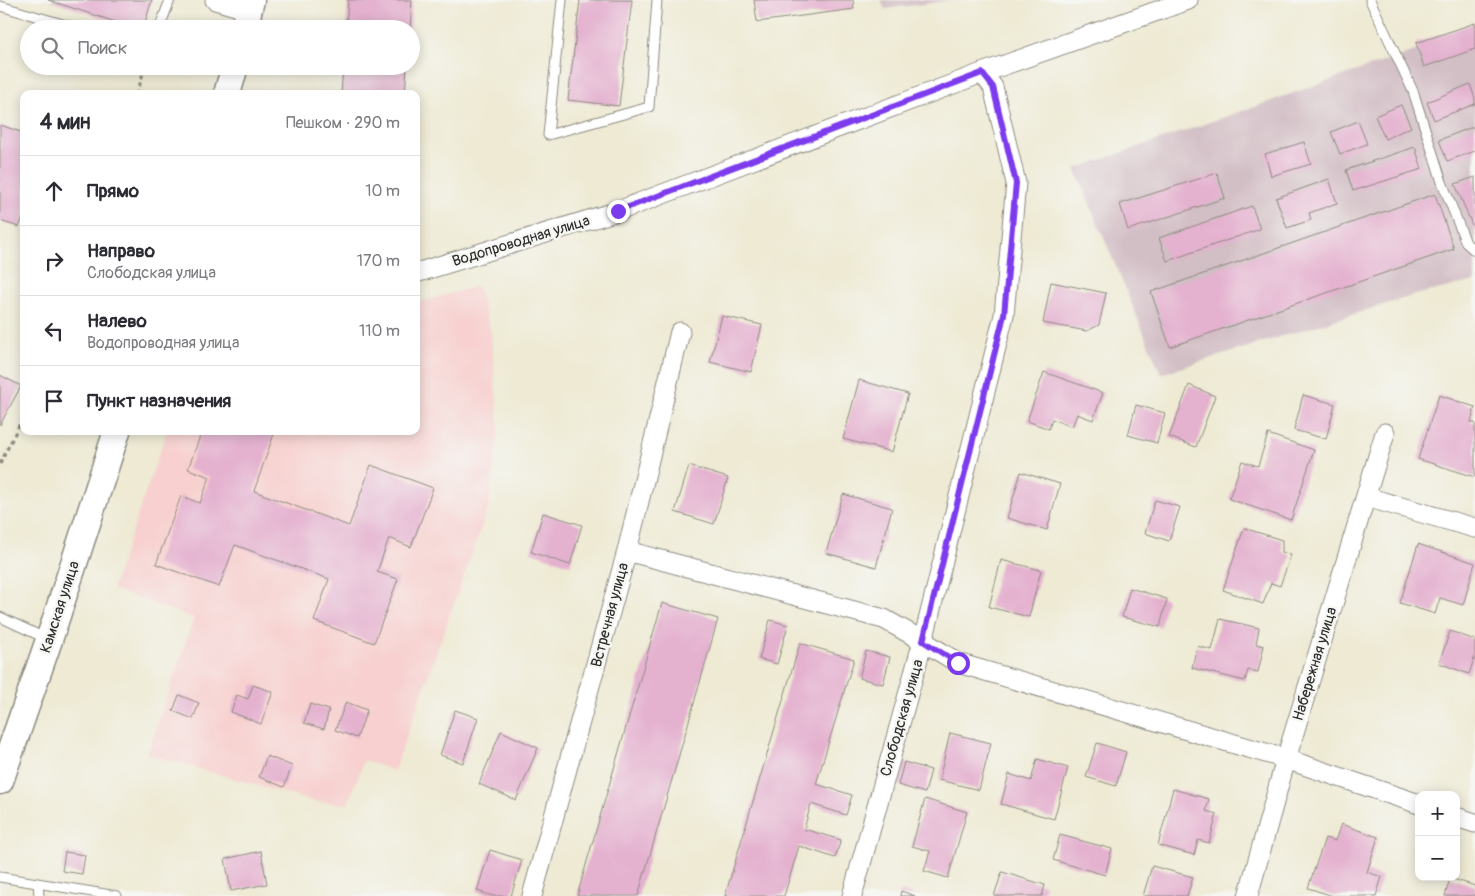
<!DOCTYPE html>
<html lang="ru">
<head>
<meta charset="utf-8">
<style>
  :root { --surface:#fff; --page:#f7f7f7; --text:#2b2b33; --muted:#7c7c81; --line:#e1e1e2 }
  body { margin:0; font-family:Pangolin,sans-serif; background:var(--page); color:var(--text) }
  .controls { position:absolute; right:15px; bottom:15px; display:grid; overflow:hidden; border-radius:10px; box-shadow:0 2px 12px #0003 }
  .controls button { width:45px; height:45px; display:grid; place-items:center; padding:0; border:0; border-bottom:1px solid var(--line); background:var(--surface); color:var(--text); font:25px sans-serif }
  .stop { position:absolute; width:15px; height:15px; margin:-11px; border:4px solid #7c3aed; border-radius:50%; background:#fff }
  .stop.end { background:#7c3aed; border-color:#fff; box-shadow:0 1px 5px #0008 }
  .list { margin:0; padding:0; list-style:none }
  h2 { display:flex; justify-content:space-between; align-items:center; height:65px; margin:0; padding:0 20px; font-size:21px }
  h2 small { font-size:16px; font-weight:400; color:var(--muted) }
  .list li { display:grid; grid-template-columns:32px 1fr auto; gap:15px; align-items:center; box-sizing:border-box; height:70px; padding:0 20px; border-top:1px solid var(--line) }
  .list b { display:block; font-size:19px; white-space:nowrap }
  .list p { margin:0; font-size:16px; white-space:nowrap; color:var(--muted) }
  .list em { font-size:16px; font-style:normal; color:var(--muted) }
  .icon { flex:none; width:28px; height:28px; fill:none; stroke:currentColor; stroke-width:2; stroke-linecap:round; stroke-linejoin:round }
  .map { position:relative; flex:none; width:1475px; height:896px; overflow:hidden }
  .search { position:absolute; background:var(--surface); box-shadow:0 2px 12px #0003; left:20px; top:20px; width:400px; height:55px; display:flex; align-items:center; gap:12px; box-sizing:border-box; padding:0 18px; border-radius:28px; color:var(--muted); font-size:19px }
  .panel { position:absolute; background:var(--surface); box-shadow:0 2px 12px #0003; left:20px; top:90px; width:400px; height:345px; border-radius:10px }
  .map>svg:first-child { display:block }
</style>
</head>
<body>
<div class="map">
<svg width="1475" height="896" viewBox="0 0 1475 896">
  <rect width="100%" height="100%" fill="#f6f6f2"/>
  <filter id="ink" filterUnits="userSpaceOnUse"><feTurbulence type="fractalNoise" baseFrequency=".02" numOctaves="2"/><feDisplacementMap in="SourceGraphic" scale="10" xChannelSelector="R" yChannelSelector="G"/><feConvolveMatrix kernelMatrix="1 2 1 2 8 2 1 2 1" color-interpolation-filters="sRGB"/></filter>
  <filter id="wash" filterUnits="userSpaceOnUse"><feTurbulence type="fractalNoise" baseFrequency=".0096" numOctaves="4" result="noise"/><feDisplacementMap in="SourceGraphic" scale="20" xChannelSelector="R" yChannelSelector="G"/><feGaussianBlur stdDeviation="1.12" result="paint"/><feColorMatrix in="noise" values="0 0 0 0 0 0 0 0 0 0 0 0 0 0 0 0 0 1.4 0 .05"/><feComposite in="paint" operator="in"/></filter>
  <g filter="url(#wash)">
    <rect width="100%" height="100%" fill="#eeead4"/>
    <path fill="#f7d0cf" d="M 478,286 L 491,332 L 499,429 L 489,506 L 394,771 L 364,760 L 348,804 L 312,801 L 147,754 L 194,618 L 112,589 L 167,431 L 416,431 L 416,303 Z"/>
    <path fill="#d2bec5" d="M 881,0 L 953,0 L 885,9 Z
      M 1475,30 L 1475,281 L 1415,295 L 1161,374 L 1075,169 Z"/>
    <g id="blocks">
      <path fill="#e4b1cf" d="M 48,0 L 152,0 L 143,29 L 137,29 Z
        M 348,0 L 412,0 L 410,29 L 346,29 Z
        M 580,0 L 632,0 L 619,106 L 568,100 Z
        M 754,0 L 853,0 L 854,9 L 757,22 Z
        M 1475,23 L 1475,49 L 1424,67 L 1416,43 Z
        M 343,66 L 407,66 L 405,94 L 341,94 Z
        M 1470,84 L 1475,99 L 1475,104 L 1434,120 L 1427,102 Z
        M 1401,105 L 1411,127 L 1385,139 L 1375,116 Z
        M 1358,121 L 1367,144 L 1340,154 L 1331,132 Z
        M 0,125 L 24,133 L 24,215 L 19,227 L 0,221 Z
        M 1475,126 L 1475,151 L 1447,161 L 1439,140 Z
        M 1304,142 L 1311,164 L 1271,176 L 1265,154 Z
        M 1415,147 L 1422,169 L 1353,191 L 1346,170 Z
        M 1217,173 L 1225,198 L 1128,230 L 1120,204 Z
        M 1475,177 L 1475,232 L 1455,184 Z
        M 1329,179 L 1337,203 L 1309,213 L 1311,220 L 1287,228 L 1276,198 Z
        M 1435,194 L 1454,249 L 1170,347 L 1151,292 Z
        M 1252,206 L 1260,229 L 1167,261 L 1159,238 Z
        M 1051,282 L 1106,293 L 1099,325 L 1087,331 L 1043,323 Z
        M 722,316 L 762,325 L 751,372 L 710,362 Z
        M 1044,372 L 1103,393 L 1093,420 L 1077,414 L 1072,427 L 1052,419 L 1049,429 L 1027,421 Z
        M 0,375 L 21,386 L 0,425 Z
        M 859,380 L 908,394 L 892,452 L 843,439 Z
        M 1189,385 L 1215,396 L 1196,447 L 1169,437 Z
        M 1303,395 L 1335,404 L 1326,439 L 1294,430 Z
        M 1439,395 L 1475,407 L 1471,422 L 1475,423 L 1475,477 L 1418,459 Z
        M 1136,405 L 1165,413 L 1157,443 L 1128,435 Z
        M 202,431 L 275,431 L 254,491 L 349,526 L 371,465 L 433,488 L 411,547 L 389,538 L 377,572 L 398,579 L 374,643 L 314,621 L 329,579 L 235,545 L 219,587 L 156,564 L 181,496 L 200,503 L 210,477 L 188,469 Z
        M 1268,434 L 1314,450 L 1291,520 L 1229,499 L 1242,461 L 1258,466 Z
        M 689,466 L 728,478 L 714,524 L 675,512 Z
        M 1021,472 L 1060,484 L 1047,530 L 1007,518 Z
        M 843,494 L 892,508 L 876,567 L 826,553 Z
        M 1155,500 L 1180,507 L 1169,541 L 1145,533 Z
        M 543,513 L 582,525 L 570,565 L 531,552 Z
        M 1244,528 L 1282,540 L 1282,552 L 1291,555 L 1280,586 L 1271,583 L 1263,604 L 1223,590 Z
        M 1418,544 L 1475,563 L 1463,605 L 1440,598 L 1435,614 L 1400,603 Z
        M 1001,560 L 1041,570 L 1029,617 L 989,607 Z
        M 1130,588 L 1167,599 L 1160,627 L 1122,617 Z
        M 662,603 L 718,619 L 682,745 L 638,896 L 577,896 Z
        M 1220,619 L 1259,628 L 1256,644 L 1264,646 L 1258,672 L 1248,670 L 1245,681 L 1192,668 L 1197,646 L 1212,650 Z
        M 770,620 L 788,625 L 777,664 L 759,659 Z
        M 1450,631 L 1475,640 L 1475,656 L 1469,674 L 1439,663 Z
        M 800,643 L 854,659 L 816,784 L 852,795 L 846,815 L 811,804 L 804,829 L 841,840 L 835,858 L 799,846 L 784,896 L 725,896 Z
        M 866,651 L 890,657 L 883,684 L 859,678 Z
        M 253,685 L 273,692 L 261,724 L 231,712 L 237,695 L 248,699 Z
        M 179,695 L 199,703 L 193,719 L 173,711 Z
        M 346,702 L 367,710 L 357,738 L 335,730 Z
        M 310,704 L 329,710 L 324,729 L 304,723 Z
        M 455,710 L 478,718 L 463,763 L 440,755 Z
        M 501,731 L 538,748 L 516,800 L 479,784 Z
        M 950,733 L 991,743 L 979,790 L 939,780 Z
        M 1097,743 L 1126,752 L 1116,786 L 1086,777 Z
        M 267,756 L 292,766 L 284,787 L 259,777 Z
        M 1037,759 L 1068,768 L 1054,819 L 1001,804 L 1009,774 L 1031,781 Z
        M 904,762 L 931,770 L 925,793 L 898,785 Z
        M 1173,789 L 1209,799 L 1206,811 L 1217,814 L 1209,843 L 1198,840 L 1194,855 L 1158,845 Z
        M 925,799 L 967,812 L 948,878 L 924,871 L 930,851 L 912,846 Z
        M 1341,824 L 1378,837 L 1367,872 L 1382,877 L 1376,896 L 1333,896 L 1308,888 L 1325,838 L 1335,841 Z
        M 1060,835 L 1112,849 L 1105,875 L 1053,860 Z
        M 490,850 L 522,860 L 511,896 L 493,896 L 477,891 Z
        M 261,851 L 267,884 L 231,891 L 225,859 Z
        M 65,852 L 85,855 L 82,874 L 62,871 Z
        M 1152,866 L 1193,877 L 1187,896 L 1143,896 Z
        M 1002,872 L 1045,885 L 1042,896 L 994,896 Z
        M 1450,878 L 1475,886 L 1475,896 L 1445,896 Z
        M 901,891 L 915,896 L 900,896 Z"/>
    </g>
  </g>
  <g filter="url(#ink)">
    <use href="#blocks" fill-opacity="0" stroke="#8c8a80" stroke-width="1"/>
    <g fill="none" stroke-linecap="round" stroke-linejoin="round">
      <defs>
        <path id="lane" d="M 562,0 L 548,135 L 649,107 L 657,0
          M 1370,0 L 1413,91 L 1442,182 L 1466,243 L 1475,251
          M 0,6 L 80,29
          M 159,29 L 170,0
          M 0,617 L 47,639
          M 0,877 L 117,896
          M 38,883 L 39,896"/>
        <path id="street" d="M 215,0 L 249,10
          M 416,273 L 618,211 L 982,73 L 1188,0
          M 1366,497 L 1475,528
          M 627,551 L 884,619 L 923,641 L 958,663 L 1286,759 L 1419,804
          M 1456,817 L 1475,823
          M 532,896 L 627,551 L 680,332
          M 852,896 L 923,641 L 1004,315 L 1016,183 L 993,87 L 982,73
          M 1248,896 L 1286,759 L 1385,433"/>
        <path id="secondary" d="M 244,29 L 251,0
          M 227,94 L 235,66
          M 0,781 L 49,640 L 117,431"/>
      </defs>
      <use href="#lane" stroke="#8c8a80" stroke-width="11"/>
      <use href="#street" stroke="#8c8a80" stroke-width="21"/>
      <use href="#secondary" stroke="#8c8a80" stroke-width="29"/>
      <path stroke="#8c8a80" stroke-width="3" stroke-dasharray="4 4" stroke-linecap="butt" d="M 137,94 L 145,66
        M 0,464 L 24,415"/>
      <use href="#lane" stroke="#fff" stroke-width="9"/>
      <use href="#street" stroke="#fff" stroke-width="19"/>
      <use href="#secondary" stroke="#fff" stroke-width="26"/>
    </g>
  </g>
  <g fill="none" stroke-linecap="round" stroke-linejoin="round" filter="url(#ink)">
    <path stroke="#7c3aed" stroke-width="6" d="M 618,211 L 982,73 L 993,87 L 1016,183 L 1004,315 L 923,641 L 958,663"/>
  </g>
  <g text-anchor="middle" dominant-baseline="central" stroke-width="5" stroke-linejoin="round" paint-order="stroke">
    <g font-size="15" fill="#2b2b2b" stroke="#f6f6f2">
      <text transform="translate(521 241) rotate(-17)">Водопроводная улица</text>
      <text transform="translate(60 607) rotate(-72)">Камская улица</text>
      <text transform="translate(610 615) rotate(-75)">Встречная улица</text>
      <text transform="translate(1315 664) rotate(-73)">Набережная улица</text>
      <text transform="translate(902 718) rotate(-74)">Слободская улица</text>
    </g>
  </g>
</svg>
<div class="controls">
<button>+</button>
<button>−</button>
</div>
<div class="stop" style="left:958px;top:663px"></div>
<div class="stop end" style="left:618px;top:211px"></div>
<div class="search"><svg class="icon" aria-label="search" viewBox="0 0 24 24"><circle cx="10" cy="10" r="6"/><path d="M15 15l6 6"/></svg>Поиск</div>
<section class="panel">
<h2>4 мин<small>Пешком · 290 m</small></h2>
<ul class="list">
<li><svg class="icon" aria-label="ahead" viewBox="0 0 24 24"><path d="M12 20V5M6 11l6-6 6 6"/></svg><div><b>Прямо</b></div><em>10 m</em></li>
<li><svg class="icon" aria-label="right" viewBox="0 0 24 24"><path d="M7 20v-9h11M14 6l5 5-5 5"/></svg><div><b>Направо</b><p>Слободская улица</p></div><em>170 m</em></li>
<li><svg class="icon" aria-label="left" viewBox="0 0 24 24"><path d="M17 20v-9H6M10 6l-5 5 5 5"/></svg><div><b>Налево</b><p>Водопроводная улица</p></div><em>110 m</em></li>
<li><svg class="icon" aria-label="arrive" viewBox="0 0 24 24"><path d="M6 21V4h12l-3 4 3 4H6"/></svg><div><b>Пункт назначения</b></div></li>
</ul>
</section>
</div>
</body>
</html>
